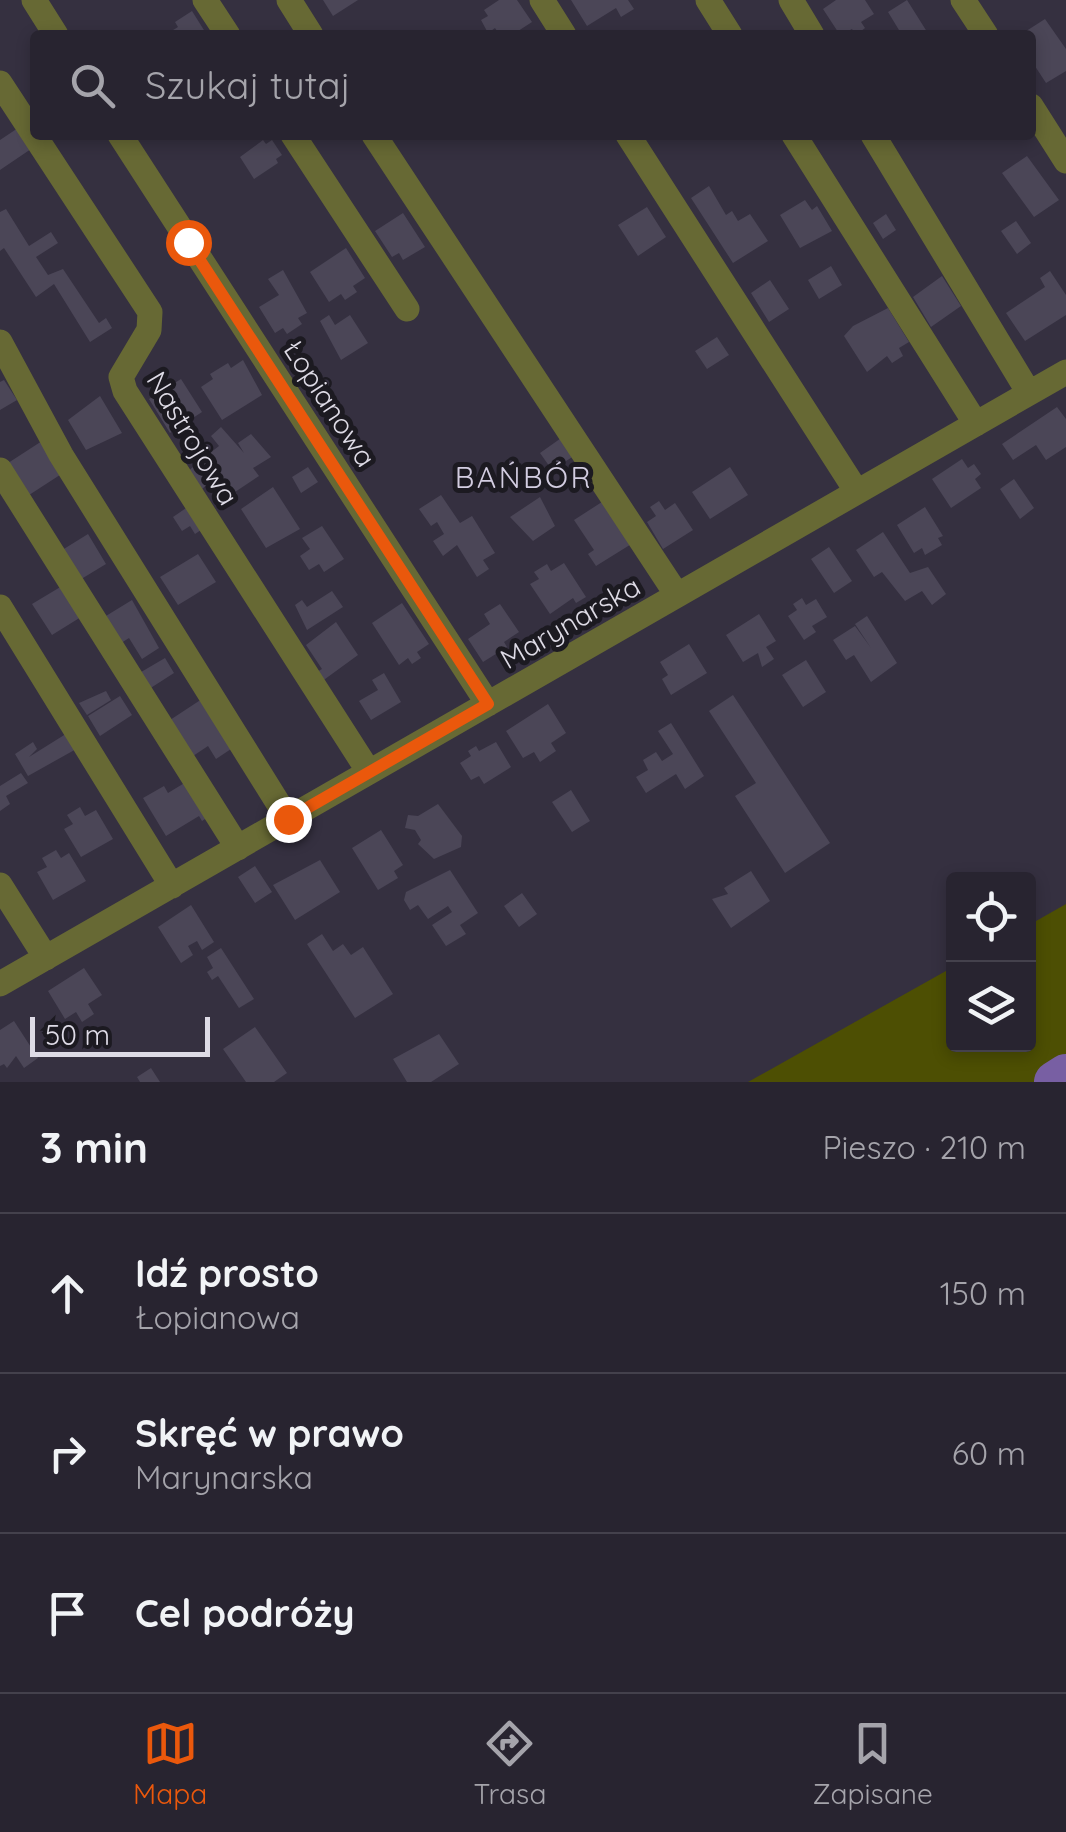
<!DOCTYPE html>
<html lang="pl">
<head>
<meta charset="utf-8">
<style>
  :root { --surface:#282430; --page:#34303c; --text:#f1f3f6; --muted:#a5a4ab; --line:#44414c; --accent:#ea580c }
  body { margin:0; font-family:Quicksand,sans-serif; background:var(--page); color:var(--text) }
  .controls { position:absolute; right:30px; bottom:30px; display:grid; overflow:hidden; border-radius:10px; box-shadow:0 5px 15px #0003 }
  .controls button { width:90px; height:90px; display:grid; place-items:center; padding:0; border:0; border-bottom:2px solid var(--line); background:var(--surface); color:var(--text); font:50px sans-serif }
  .scale { position:absolute; left:30px; bottom:25px; width:180px; box-sizing:border-box; padding-left:10px; border:5px solid #dedbe6; border-top:0; font-size:28px; line-height:35px; white-space:nowrap; color:#dedbe6; -webkit-text-stroke:8px #1c1a21; paint-order:stroke }
  .stop { position:absolute; width:30px; height:30px; margin:-22px; border:8px solid #ea580c; border-radius:50%; background:#fff }
  .stop.end { background:#ea580c; border-color:#fff; box-shadow:0 2px 10px #0008 }
  .list { margin:0; padding:0; list-style:none }
  h2 { display:flex; justify-content:space-between; align-items:center; height:130px; margin:0; padding:0 40px; font-size:42px }
  h2 small { font-size:32px; font-weight:400; color:var(--muted) }
  .list li { display:grid; grid-template-columns:65px 1fr auto; gap:30px; align-items:center; box-sizing:border-box; height:160px; padding:0 40px; border-top:2px solid var(--line) }
  .list b { display:block; font-size:38px; white-space:nowrap }
  .list p { margin:0; font-size:32px; white-space:nowrap; color:var(--muted) }
  .list em { font-size:32px; font-style:normal; color:var(--muted) }
  .icon { flex:none; width:55px; height:55px; fill:none; stroke:currentColor; stroke-width:2; stroke-linecap:round; stroke-linejoin:round }
  .map { position:relative; flex:none; width:1066px; height:1082px; overflow:hidden }
  .search { position:absolute; background:var(--surface); box-shadow:0 5px 15px #0003; left:30px; right:30px; top:30px; height:110px; display:flex; align-items:center; gap:25px; box-sizing:border-box; padding:0 35px; border-radius:10px; color:var(--muted); font-size:38px }
  .sheet { height:610px; background:var(--surface) }
  nav { display:flex; justify-content:space-around; align-items:center; box-sizing:border-box; height:140px; border-top:2px solid var(--line); background:var(--surface); font-size:28px; color:var(--muted) }
  nav a { display:grid; justify-items:center; gap:5px }
  nav .on { color:var(--accent) }
  .map>svg:first-child { display:block }
</style>
</head>
<body>
<div class="map">
<svg width="1066" height="1082" viewBox="0 0 1066 1082">
  <rect width="100%" height="100%" fill="#353040"/>
  <path fill="#4d4f03" d="M 1066,904 L 1066,1082 L 748,1082 L 953,967 L 954,1044 L 1028,1044 L 1029,925 Z"/>
  <g fill="none" stroke-linecap="round" stroke-linejoin="round">
    <path stroke="#785fa3" stroke-width="42" d="M 1055,1082 L 1066,1075"/>
  </g>
  <path fill="#4b4657" d="M 323,0 L 358,0 L 333,16 Z
    M 499,0 L 517,0 L 532,22 L 512,35 L 500,35 L 495,28 L 488,33 L 481,20 L 488,16 L 484,10 Z
    M 571,0 L 628,0 L 634,9 L 621,17 L 616,8 L 587,26 Z
    M 836,0 L 865,0 L 874,14 L 861,22 L 865,28 L 856,35 L 852,29 L 840,35 L 823,9 Z
    M 907,0 L 929,35 L 902,35 L 888,12 Z
    M 192,11 L 207,35 L 165,35 L 178,27 L 175,22 Z
    M 1045,19 L 1066,49 L 1066,71 L 1046,83 L 1031,60 L 1035,54 L 1031,35 L 1020,35 Z
    M 18,128 L 31,149 L 0,170 L 0,140 Z
    M 263,140 L 266,144 L 272,140 L 282,155 L 276,159 L 278,163 L 254,179 L 240,157 Z
    M 1027,156 L 1059,200 L 1034,217 L 1002,173 Z
    M 709,186 L 726,215 L 732,211 L 738,221 L 750,214 L 768,241 L 733,263 L 691,198 Z
    M 805,200 L 812,210 L 817,206 L 832,231 L 800,248 L 780,215 Z
    M 647,207 L 666,237 L 638,256 L 618,225 Z
    M 6,209 L 29,246 L 51,232 L 58,243 L 36,257 L 48,275 L 63,269 L 99,323 L 106,318 L 112,328 L 90,342 L 54,284 L 36,297 L 4,248 L 0,251 L 0,212 Z
    M 403,213 L 425,247 L 403,260 L 399,253 L 392,257 L 375,231 Z
    M 886,214 L 896,230 L 883,239 L 873,223 Z
    M 1016,221 L 1031,243 L 1017,254 L 1001,231 Z
    M 346,248 L 365,278 L 353,286 L 357,292 L 345,300 L 341,294 L 329,302 L 310,272 Z
    M 831,266 L 842,285 L 819,299 L 808,280 Z
    M 283,270 L 307,313 L 298,318 L 302,324 L 287,334 L 283,328 L 275,333 L 259,307 L 279,295 L 268,279 Z
    M 1050,271 L 1066,295 L 1066,315 L 1025,341 L 1006,313 L 1045,287 L 1040,278 Z
    M 942,276 L 961,306 L 931,327 L 913,297 Z
    M 770,280 L 789,309 L 769,322 L 751,293 Z
    M 888,308 L 909,342 L 899,348 L 903,356 L 892,363 L 887,356 L 867,372 L 844,336 L 853,326 Z
    M 329,315 L 335,325 L 350,315 L 368,343 L 341,360 L 320,321 Z
    M 717,337 L 729,355 L 707,369 L 695,351 Z
    M 243,360 L 262,395 L 222,420 L 201,387 L 213,379 L 210,374 L 228,363 L 231,368 Z
    M 181,379 L 202,412 L 170,433 L 149,399 Z
    M 4,380 L 17,400 L 0,410 L 0,382 Z
    M 100,396 L 122,433 L 86,450 L 68,420 Z
    M 1057,407 L 1066,419 L 1066,447 L 1046,460 L 1036,445 L 1013,460 L 1002,444 Z
    M 221,427 L 244,453 L 238,443 L 251,434 L 271,457 L 253,468 L 259,476 L 232,494 L 219,474 L 202,489 L 187,472 L 198,463 L 193,458 L 201,450 L 206,456 L 219,446 L 211,436 Z
    M 564,436 L 577,454 L 552,470 L 540,453 Z
    M 42,441 L 63,473 L 26,497 L 5,465 Z
    M 962,459 L 968,468 L 974,464 L 981,474 L 975,479 L 981,488 L 951,508 L 932,479 Z
    M 308,467 L 318,482 L 301,493 L 292,477 Z
    M 730,467 L 748,495 L 710,519 L 692,492 Z
    M 1014,479 L 1034,508 L 1020,519 L 1000,489 Z
    M 273,487 L 300,529 L 266,548 L 241,509 Z
    M 441,495 L 460,523 L 472,516 L 495,553 L 483,560 L 489,569 L 477,577 L 457,545 L 443,556 L 433,541 L 444,534 L 437,522 L 431,526 L 419,509 Z
    M 540,497 L 555,526 L 533,541 L 510,517 Z
    M 605,500 L 633,543 L 596,566 L 588,554 L 594,550 L 574,520 Z
    M 659,501 L 665,510 L 675,503 L 693,530 L 663,549 L 647,522 L 656,516 L 650,507 Z
    M 192,504 L 207,526 L 195,534 L 190,526 L 182,531 L 173,517 Z
    M 925,507 L 943,536 L 938,538 L 942,545 L 925,555 L 922,548 L 914,553 L 897,525 Z
    M 322,526 L 344,559 L 324,572 L 319,564 L 309,570 L 300,556 L 310,549 L 302,538 Z
    M 883,532 L 910,573 L 928,567 L 946,594 L 932,605 L 922,591 L 905,601 L 882,572 L 874,577 L 856,550 Z
    M 88,534 L 106,564 L 78,581 L 59,552 Z
    M 829,547 L 852,581 L 834,593 L 811,559 Z
    M 198,554 L 216,582 L 178,605 L 160,577 Z
    M 564,563 L 586,597 L 576,603 L 573,598 L 550,614 L 530,584 L 539,579 L 534,572 L 547,564 L 551,571 Z
    M 62,586 L 81,617 L 52,635 L 32,604 Z
    M 332,591 L 343,607 L 307,630 L 295,605 L 302,600 L 307,607 Z
    M 802,598 L 806,605 L 816,599 L 827,617 L 812,626 L 816,632 L 804,640 L 788,616 L 797,610 L 793,604 Z
    M 132,600 L 159,648 L 142,659 L 129,638 L 118,645 L 101,619 Z
    M 402,603 L 429,644 L 417,652 L 421,658 L 412,664 L 408,658 L 399,665 L 372,623 Z
    M 500,604 L 519,632 L 504,642 L 507,647 L 483,662 L 468,639 L 490,624 L 484,614 Z
    M 759,614 L 776,641 L 766,647 L 774,659 L 762,667 L 758,653 L 743,662 L 726,635 Z
    M 867,616 L 897,663 L 871,682 L 854,655 L 846,660 L 833,640 L 855,626 L 871,648 L 855,624 Z
    M 336,622 L 358,655 L 321,682 L 315,673 L 322,669 L 306,645 Z
    M 689,644 L 707,673 L 671,695 L 662,679 L 668,675 L 660,662 Z
    M 165,658 L 174,673 L 146,691 L 136,675 Z
    M 806,660 L 826,692 L 803,707 L 782,675 Z
    M 384,673 L 401,702 L 371,720 L 359,701 L 378,690 L 372,680 Z
    M 106,691 L 111,700 L 87,715 L 79,703 Z
    M 733,695 L 830,843 L 785,873 L 735,796 L 756,783 L 709,711 Z
    M 120,696 L 132,715 L 100,736 L 88,716 Z
    M 205,697 L 231,749 L 216,759 L 208,746 L 190,758 L 167,722 Z
    M 548,704 L 566,733 L 551,743 L 556,751 L 540,762 L 534,752 L 523,758 L 506,731 Z
    M 671,723 L 704,776 L 685,789 L 676,774 L 646,793 L 636,777 L 648,770 L 643,760 L 656,752 L 662,761 L 673,754 L 658,731 Z
    M 69,732 L 78,748 L 28,776 L 15,754 L 33,742 L 37,749 L 29,757 Z
    M 496,742 L 511,767 L 484,784 L 479,776 L 471,780 L 460,763 L 471,756 L 468,751 L 476,746 L 479,751 Z
    M 21,773 L 28,783 L 6,796 L 10,804 L 0,811 L 0,786 Z
    M 191,779 L 213,814 L 202,821 L 199,816 L 166,836 L 143,798 L 164,786 L 168,793 Z
    M 571,790 L 590,821 L 572,832 L 552,802 Z
    M 438,804 L 462,836 L 461,847 L 434,859 L 418,844 L 421,840 L 415,830 L 405,828 L 408,815 L 418,816 Z
    M 80,807 L 85,816 L 96,810 L 113,839 L 81,857 L 64,829 L 73,824 L 67,815 Z
    M 381,830 L 403,865 L 394,871 L 398,878 L 378,890 L 352,848 Z
    M 56,850 L 61,858 L 69,853 L 86,881 L 53,900 L 37,872 L 47,867 L 42,858 Z
    M 320,860 L 340,892 L 295,920 L 273,885 Z
    M 255,866 L 272,892 L 255,903 L 238,877 Z
    M 450,870 L 478,913 L 460,925 L 466,934 L 446,946 L 432,925 L 452,912 L 448,906 L 428,919 L 418,905 L 410,910 L 404,900 L 406,892 Z
    M 751,871 L 770,901 L 731,928 L 712,899 L 728,894 L 724,888 Z
    M 522,893 L 537,914 L 519,927 L 504,906 Z
    M 191,905 L 214,942 L 202,950 L 197,941 L 188,946 L 193,955 L 181,963 L 158,927 Z
    M 322,934 L 333,951 L 343,944 L 351,955 L 363,947 L 393,994 L 355,1018 L 307,944 Z
    M 221,948 L 254,999 L 239,1008 L 218,976 L 212,980 L 207,972 L 213,968 L 207,957 Z
    M 84,968 L 102,995 L 88,1004 L 94,1014 L 82,1022 L 76,1012 L 65,1019 L 48,991 Z
    M 14,1021 L 38,1058 L 24,1068 L 16,1056 L 7,1068 L 4,1064 L 0,1066 L 0,1030 Z
    M 255,1027 L 287,1073 L 274,1082 L 246,1082 L 223,1049 Z
    M 439,1034 L 459,1064 L 431,1082 L 407,1082 L 393,1059 Z
    M 151,1068 L 160,1082 L 140,1082 L 137,1077 Z"/>
  <g fill="none" stroke-linecap="round" stroke-linejoin="round">
    <path stroke="#676934" stroke-width="25" d="M 34,0 L 56,35
      M 205,0 L 228,35
      M 289,0 L 311,35
      M 542,0 L 564,35
      M 708,0 L 730,35
      M 791,0 L 812,35
      M 963,0 L 986,35
      M 0,83 L 150,312 L 149,330 L 121,377 L 125,391 L 369,772
      M 1031,106 L 1066,161
      M 120,135 L 488,704
      M 293,135 L 407,309
      M 374,135 L 677,595
      M 628,135 L 857,492
      M 794,135 L 976,424
      M 873,135 L 1029,393
      M 0,342 L 61,455 L 288,819
      M 0,470 L 238,848
      M 0,607 L 172,886
      M 0,885 L 46,958
      M 0,984 L 1066,372"/>
  </g>
  <g fill="none" stroke-linecap="round" stroke-linejoin="round">
    <path stroke="#ea580c" stroke-width="12" d="M 188,242 L 488,704 L 288,819"/>
  </g>
  <g text-anchor="middle" dominant-baseline="central" stroke-width="10" stroke-linejoin="round" paint-order="stroke">
    <g font-size="28" fill="#dedbe6" stroke="#1c1a21">
      <text transform="translate(330 403) rotate(57)">Łopianowa</text>
      <text transform="translate(193 438) rotate(59)">Nastrojowa</text>
      <text transform="translate(570 622) rotate(-30)">Marynarska</text>
    </g>
    <g font-size="30" letter-spacing="2.5" fill="#d3cde1" stroke="#1c1a21">
      <text x="524" y="477">BAŃBÓR</text>
    </g>
  </g>
</svg>
<div class="controls">
<button><svg class="icon" aria-label="locate" viewBox="0 0 24 24"><circle cx="12" cy="12" r="6"/><path d="M12 2v4M12 18v4M2 12h4M18 12h4"/></svg></button>
<button><svg class="icon" aria-label="layers" viewBox="0 0 24 24"><path d="M12 4l9 5-9 5-9-5zM3 14l9 5 9-5"/></svg></button>
</div>
<div class="scale">50 m</div>
<div class="stop" style="left:188px;top:242px"></div>
<div class="stop end" style="left:288px;top:819px"></div>
<div class="search"><svg class="icon" aria-label="search" viewBox="0 0 24 24"><circle cx="10" cy="10" r="6"/><path d="M15 15l6 6"/></svg>Szukaj tutaj</div>
</div>
<section class="sheet">
<h2>3 min<small>Pieszo · 210 m</small></h2>
<ul class="list">
<li><svg class="icon" aria-label="ahead" viewBox="0 0 24 24"><path d="M12 20V5M6 11l6-6 6 6"/></svg><div><b>Idź prosto</b><p>Łopianowa</p></div><em>150 m</em></li>
<li><svg class="icon" aria-label="right" viewBox="0 0 24 24"><path d="M7 20v-9h11M14 6l5 5-5 5"/></svg><div><b>Skręć w prawo</b><p>Marynarska</p></div><em>60 m</em></li>
<li><svg class="icon" aria-label="arrive" viewBox="0 0 24 24"><path d="M6 21V4h12l-3 4 3 4H6"/></svg><div><b>Cel podróży</b></div></li>
</ul>
</section>
<nav>
<a class="on"><svg class="icon" aria-label="map" viewBox="0 0 24 24"><path d="M3 6l6-2 6 2 6-2v14l-6 2-6-2-6 2zM9 4v14M15 6v14"/></svg>Mapa</a>
<a><svg class="icon" aria-label="directions" viewBox="0 0 24 24"><path d="M12 3l9 9-9 9-9-9zM9 14v-3h6M13 9l2 2-2 2"/></svg>Trasa</a>
<a><svg class="icon" aria-label="saved" viewBox="0 0 24 24"><path d="M7 4h10v16l-5-4-5 4z"/></svg>Zapisane</a>
</nav>
</body>
</html>
